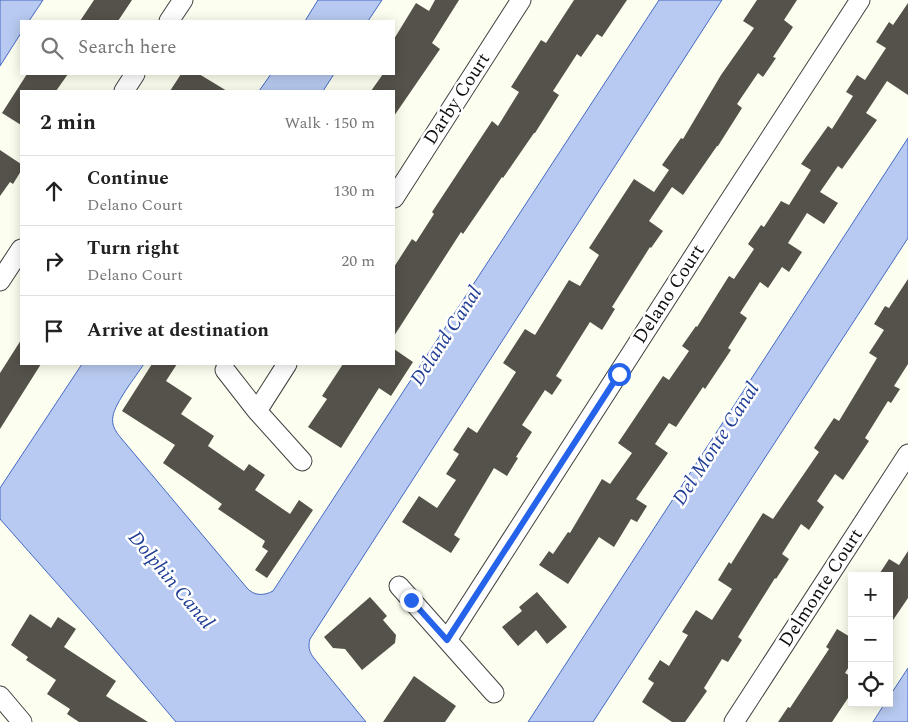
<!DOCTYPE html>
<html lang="en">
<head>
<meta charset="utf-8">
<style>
  :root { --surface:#fff; --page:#f6f6f6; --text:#222; --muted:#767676; --line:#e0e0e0 }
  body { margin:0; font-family:Spectral,serif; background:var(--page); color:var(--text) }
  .controls { position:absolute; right:15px; bottom:15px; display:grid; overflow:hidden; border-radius:0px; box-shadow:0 2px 12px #0003 }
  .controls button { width:45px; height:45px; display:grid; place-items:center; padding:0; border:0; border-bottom:1px solid var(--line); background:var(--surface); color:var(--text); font:25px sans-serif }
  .stop { position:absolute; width:15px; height:15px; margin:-11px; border:4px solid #2563eb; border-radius:50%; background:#fff }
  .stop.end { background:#2563eb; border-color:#fff; box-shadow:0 1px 5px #0008 }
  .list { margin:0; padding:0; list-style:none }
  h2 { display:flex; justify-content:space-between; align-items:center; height:65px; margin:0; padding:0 20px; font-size:21px }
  h2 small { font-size:16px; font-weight:400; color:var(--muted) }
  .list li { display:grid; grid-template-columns:32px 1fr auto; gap:15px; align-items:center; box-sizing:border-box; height:70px; padding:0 20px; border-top:1px solid var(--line) }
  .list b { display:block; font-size:19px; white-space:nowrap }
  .list p { margin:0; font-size:16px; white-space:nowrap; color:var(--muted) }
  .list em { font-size:16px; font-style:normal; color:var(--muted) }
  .icon { flex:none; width:28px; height:28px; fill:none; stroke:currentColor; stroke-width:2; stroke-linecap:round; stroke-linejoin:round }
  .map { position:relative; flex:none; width:908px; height:722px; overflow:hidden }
  .search { position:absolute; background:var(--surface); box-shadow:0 2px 12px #0003; left:20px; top:20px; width:375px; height:55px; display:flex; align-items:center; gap:12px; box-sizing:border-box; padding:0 18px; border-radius:0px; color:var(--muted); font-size:19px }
  .panel { position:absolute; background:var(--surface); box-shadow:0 2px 12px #0003; left:20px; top:90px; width:375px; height:275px; border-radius:0px }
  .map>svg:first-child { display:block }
</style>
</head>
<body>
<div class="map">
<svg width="908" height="722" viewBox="0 0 908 722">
  <rect width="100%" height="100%" fill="#fcfeef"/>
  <path fill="#b8caf1" stroke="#4469c3" d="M 0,0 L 43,0 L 29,21 L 21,21 L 21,33 L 0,66 Z
    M 318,0 L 382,0 L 368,21 L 305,21 Z
    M 659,0 L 722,0 L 310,639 C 308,646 309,651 313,657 L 366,722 L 176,722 L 92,623 L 0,519 L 0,488 L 82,364 L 144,364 C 136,376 115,403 113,416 C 111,425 116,432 121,438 L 247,588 C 254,596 264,596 273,591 Z
    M 271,74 L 334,74 L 323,91 L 259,91 Z
    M 908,138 L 908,238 L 593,722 L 528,722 Z
    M 908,668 L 908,722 L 873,722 L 885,703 L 889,703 L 889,697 Z"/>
  <path fill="#55524b" d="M 94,0 L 132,0 L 118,21 L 80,21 Z
    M 435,0 L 459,0 L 432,43 L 440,49 L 394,116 L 394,91 L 371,91 L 383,74 L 394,74 L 394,39 L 416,3 L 429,11 Z
    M 574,0 L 627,0 L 602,37 L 597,34 L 581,57 L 577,54 L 553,91 L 559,95 L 535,133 L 534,133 L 503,178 L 502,177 L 463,234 L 461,232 L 394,336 L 394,267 L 412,239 L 416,242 L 434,214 L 432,212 L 492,121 L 498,126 L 519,92 L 511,87 L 541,40 L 546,43 Z
    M 757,0 L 797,0 L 784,20 L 793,27 L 773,57 L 776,58 L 763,77 L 758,73 L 737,104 L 742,108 L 718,146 L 717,146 L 683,195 L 672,187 L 649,221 L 663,231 L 651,248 L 650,247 L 612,307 L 615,309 L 602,330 L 590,322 L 556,376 L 562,380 L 552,395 L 545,390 L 522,425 L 532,432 L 516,457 L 518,458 L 507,476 L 494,468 L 454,535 L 460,539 L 451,553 L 402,522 L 419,496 L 437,508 L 456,480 L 446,474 L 459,454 L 453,450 L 468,427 L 477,433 L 516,372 L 503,363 L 525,329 L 535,335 L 569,280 L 580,286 L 599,255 L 589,248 L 634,179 L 654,192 L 669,170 L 662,165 L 681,138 L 683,139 L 721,75 L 754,28 L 743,21 Z
    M 908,3 L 908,95 L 887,81 L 866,113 L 877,120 L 842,169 L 838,166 L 820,192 L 838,203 L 824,224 L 807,213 L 788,243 L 802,252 L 789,272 L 782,267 L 768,288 L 760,282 L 740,313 L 747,318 L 728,348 L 731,350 L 705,389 L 703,387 L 676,427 L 669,423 L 655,444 L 668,453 L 636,499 L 647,506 L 637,522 L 631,519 L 614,547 L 599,537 L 568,584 L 539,565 L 549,551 L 553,554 L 568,532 L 570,533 L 602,479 L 610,484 L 632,453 L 618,443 L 663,376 L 669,380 L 689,351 L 682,346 L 696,326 L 697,327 L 729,276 L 734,279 L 754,249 L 748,244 L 761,225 L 764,227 L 781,201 L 789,205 L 811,170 L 801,164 L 828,126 L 832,129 L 853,96 L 846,92 L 857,75 L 865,80 L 886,48 L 876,42 L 889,22 L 893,25 Z
    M 27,74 L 68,74 L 56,91 L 21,91 L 21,125 L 2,113 Z
    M 181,74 L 199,74 L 227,91 L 170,91 Z
    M 0,150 L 21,164 L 21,171 L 13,184 L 10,182 L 0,196 Z
    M 908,279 L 908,364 L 894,386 L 900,389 L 891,403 L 888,401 L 865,438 L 869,441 L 843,480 L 835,474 L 817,501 L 824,507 L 809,530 L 801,524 L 782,554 L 789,559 L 776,579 L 775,578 L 738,637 L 742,640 L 728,662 L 722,659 L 704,688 L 707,691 L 685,722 L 672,722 L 642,702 L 654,683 L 648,679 L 660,660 L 669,666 L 688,635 L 682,632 L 696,610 L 712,620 L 732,589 L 718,580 L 729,562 L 731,564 L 763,513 L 773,519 L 819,452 L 814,448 L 834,418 L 839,421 L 877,358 L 869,353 L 884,330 L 874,324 L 885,306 L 889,308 Z
    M 21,340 L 21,364 L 41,364 L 0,429 L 0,373 Z
    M 394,349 L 413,362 L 391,396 L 379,388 L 341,448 L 308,427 L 327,399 L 322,396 L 343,364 L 394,364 Z
    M 152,364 L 177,364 L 166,381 L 192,398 L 181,414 L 214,436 L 208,446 L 244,471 L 249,464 L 265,475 L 255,490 L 290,514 L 299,500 L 313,510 L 267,578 L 255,570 L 268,551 L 262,547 L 265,541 L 218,509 L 222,504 L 163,463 L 175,445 L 122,411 Z
    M 908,551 L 908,598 L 889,626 L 889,576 L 878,576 L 889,559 L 899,565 Z
    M 537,592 L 567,627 L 547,644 L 536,630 L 518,646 L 502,627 L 522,611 L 519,607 Z
    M 370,597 L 387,616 L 383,620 L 396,635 L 395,643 L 362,670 L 345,649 L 333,648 L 324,637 Z
    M 30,614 L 51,628 L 58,617 L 76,629 L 64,647 L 116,681 L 106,696 L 148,722 L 79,722 L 67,714 L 70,709 L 47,694 L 56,680 L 26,660 L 28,657 L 11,645 Z
    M 837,629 L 852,638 L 852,662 L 845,673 L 852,677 L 852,692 L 832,722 L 778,722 L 788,707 L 790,708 L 829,649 L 826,647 Z
    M 414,676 L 456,706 L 445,722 L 383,722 Z"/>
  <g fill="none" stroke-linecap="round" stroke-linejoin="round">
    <defs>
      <path id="street" d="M 169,21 L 183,0
        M 124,91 L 135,74
        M 394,198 L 521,0
        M 0,281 L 21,249
        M 225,370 L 257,411 L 302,461
        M 257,411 L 287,364
        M 399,586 L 494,693
        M 447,640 L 717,220 L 860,0
        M 0,696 L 22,722
        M 734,722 L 908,454"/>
    </defs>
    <use href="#street" stroke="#414141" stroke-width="21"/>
    <use href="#street" stroke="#fff" stroke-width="19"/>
  </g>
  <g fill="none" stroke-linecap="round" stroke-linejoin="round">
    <path stroke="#2563eb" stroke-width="6" d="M 411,600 L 447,640 L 619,374"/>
  </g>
  <g text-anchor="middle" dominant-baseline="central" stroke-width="5" stroke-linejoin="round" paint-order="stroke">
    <g font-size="19" fill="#0e0e0e" stroke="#fff">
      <text transform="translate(457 99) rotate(-57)">Darby Court</text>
      <text transform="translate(669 294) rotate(-57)">Delano Court</text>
      <text transform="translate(821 588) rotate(-57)">Delmonte Court</text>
    </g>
    <g font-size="20" font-style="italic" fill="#203e96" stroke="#fff">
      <text transform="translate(446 336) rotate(-57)">Deland Canal</text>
      <text transform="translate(716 444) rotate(-57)">Del Monte Canal</text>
      <text transform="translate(171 580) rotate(50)">Dolphin Canal</text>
    </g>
  </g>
</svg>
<div class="controls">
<button>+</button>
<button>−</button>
<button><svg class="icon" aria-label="locate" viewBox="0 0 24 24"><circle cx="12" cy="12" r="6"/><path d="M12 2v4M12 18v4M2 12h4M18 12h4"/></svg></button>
</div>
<div class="stop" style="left:619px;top:374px"></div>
<div class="stop end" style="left:411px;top:600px"></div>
<div class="search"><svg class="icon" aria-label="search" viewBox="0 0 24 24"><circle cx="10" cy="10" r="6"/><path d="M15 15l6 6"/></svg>Search here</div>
<section class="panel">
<h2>2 min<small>Walk · 150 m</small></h2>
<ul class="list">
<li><svg class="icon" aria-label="ahead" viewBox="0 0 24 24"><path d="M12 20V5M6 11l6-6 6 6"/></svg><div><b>Continue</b><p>Delano Court</p></div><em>130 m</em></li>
<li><svg class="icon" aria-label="right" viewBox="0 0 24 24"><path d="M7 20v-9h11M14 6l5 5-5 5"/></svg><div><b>Turn right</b><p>Delano Court</p></div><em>20 m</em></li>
<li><svg class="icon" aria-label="arrive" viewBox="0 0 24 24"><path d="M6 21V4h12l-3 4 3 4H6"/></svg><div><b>Arrive at destination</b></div></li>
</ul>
</section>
</div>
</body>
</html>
